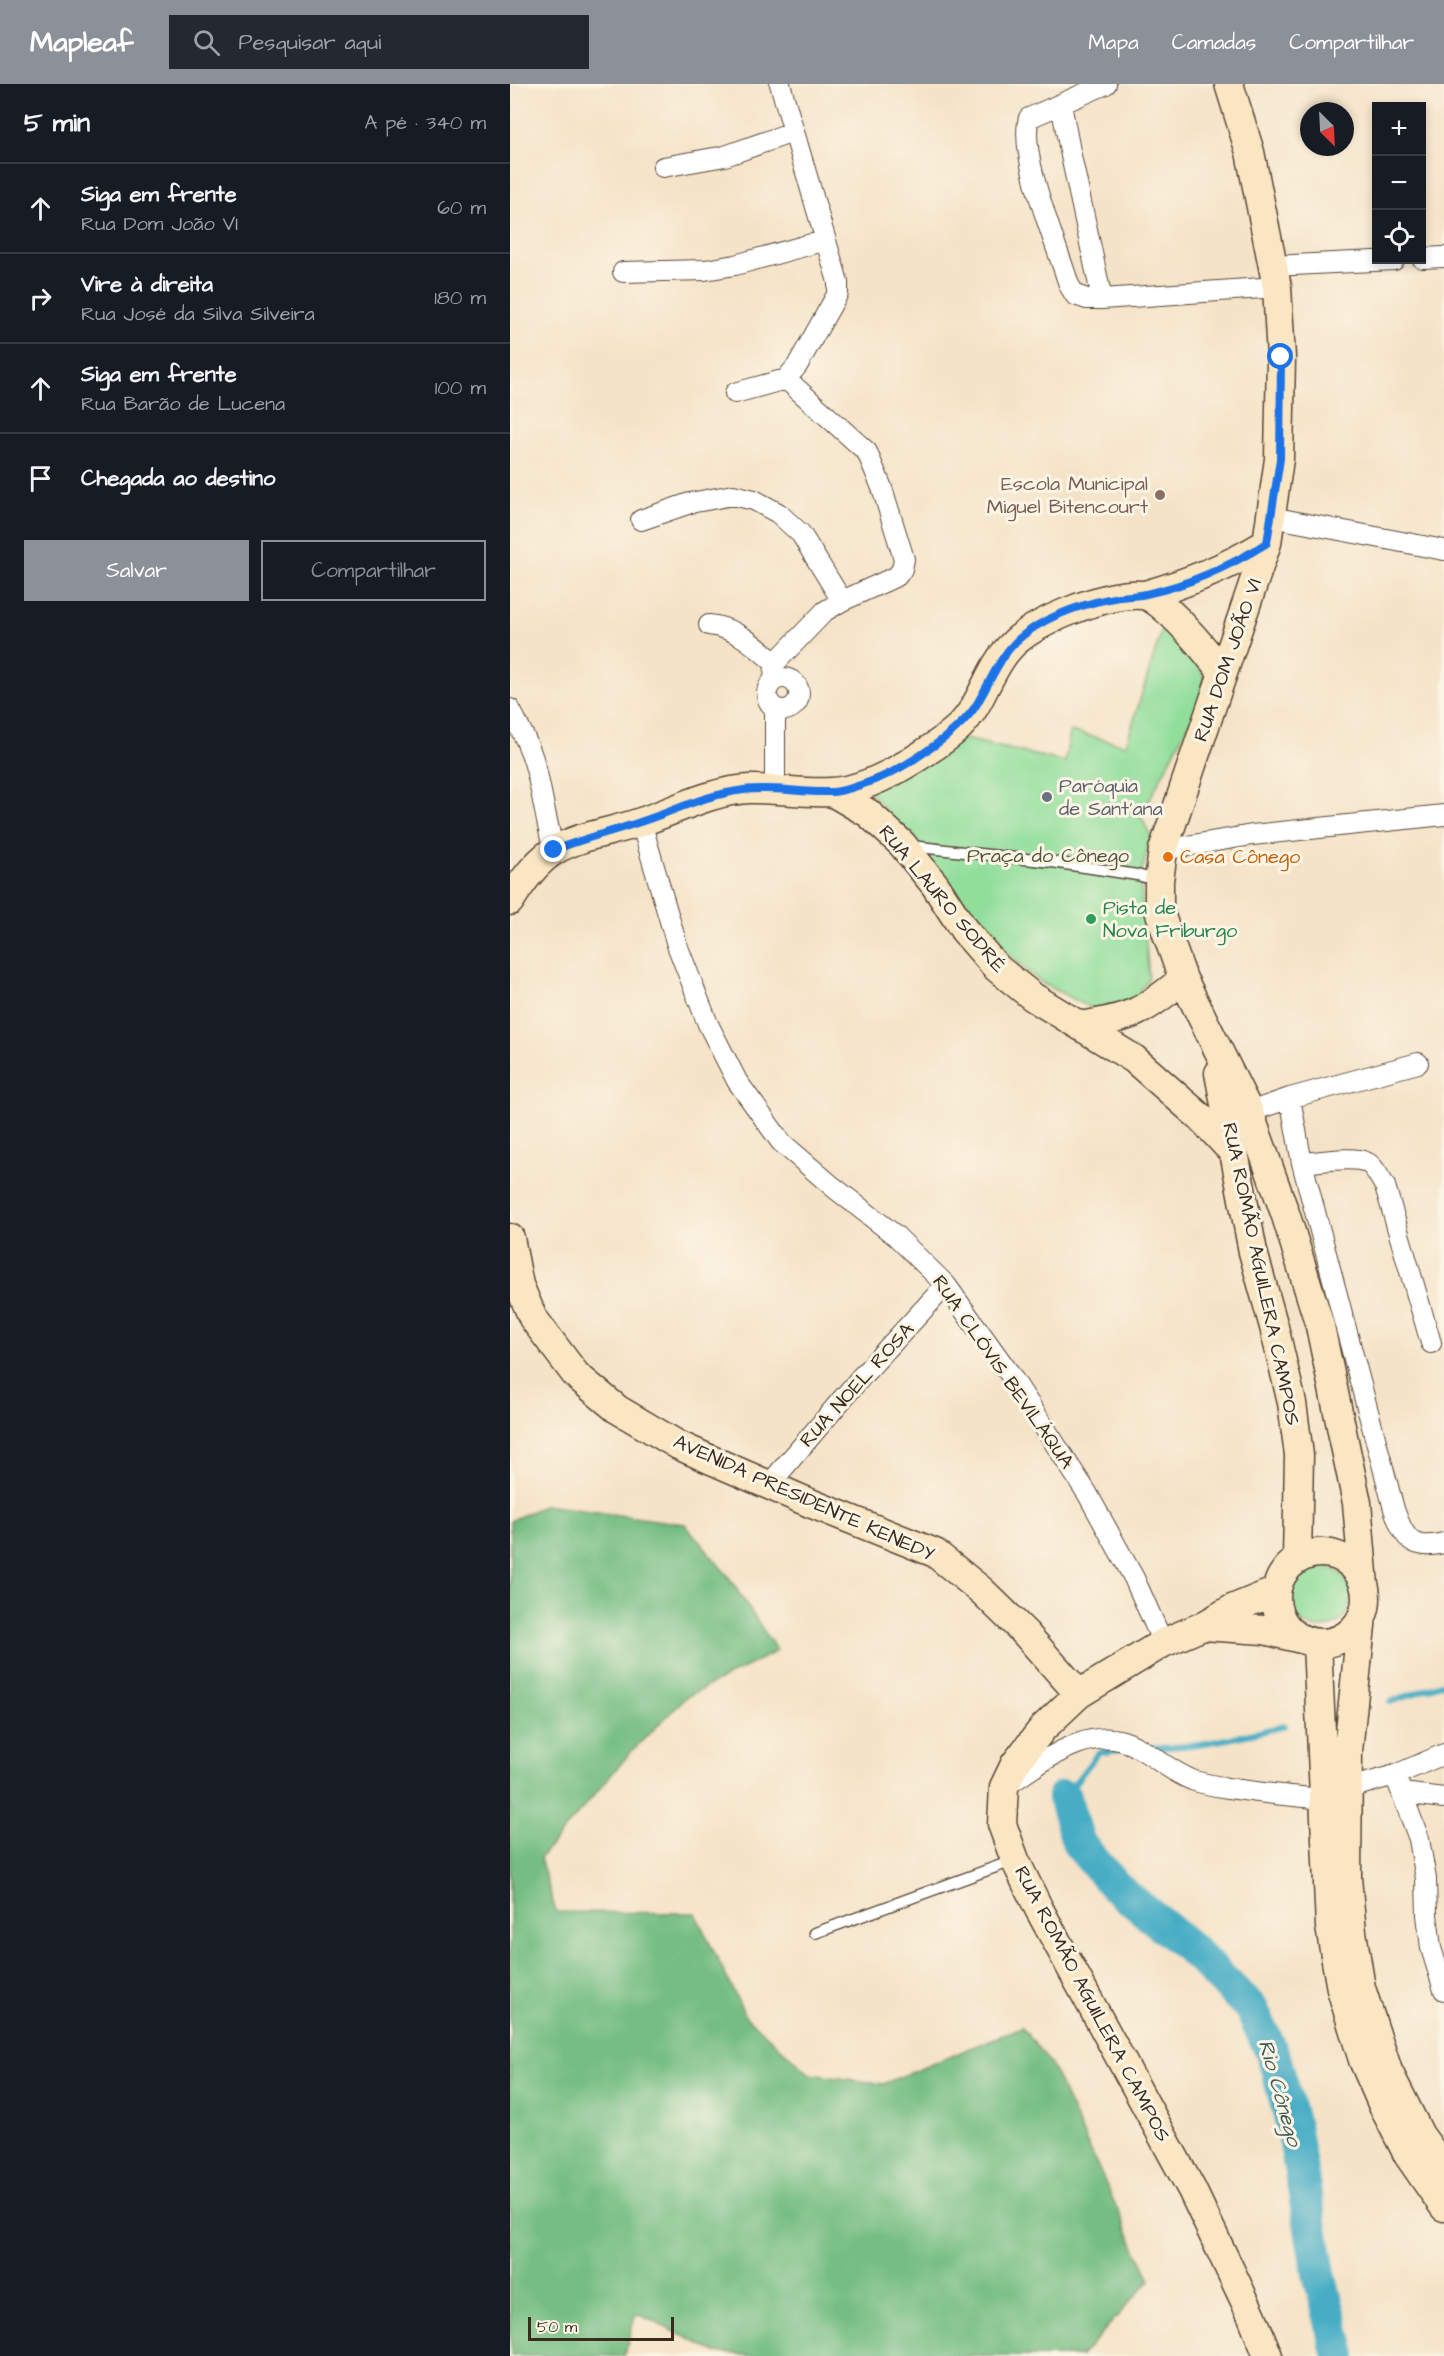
<!DOCTYPE html>
<html lang="pt">
<head>
<meta charset="utf-8">
<style>
  :root { --surface:#171b24; --page:#242831; --text:#f1f3f6; --muted:#9ea1a6; --line:#363941; --accent:#8c9099 }
  body { margin:0; font-family:"Architects Daughter",sans-serif; background:var(--page); color:var(--text) }
  .controls { position:absolute; right:18px; top:18px; display:grid; overflow:hidden; border-radius:0px; box-shadow:0 3px 9px #0003 }
  .controls button { width:54px; height:54px; display:grid; place-items:center; padding:0; border:0; border-bottom:2px solid var(--line); background:var(--surface); color:var(--text); font:30px sans-serif }
  .compass { position:absolute; left:790px; top:18px; width:54px; height:54px; border-radius:50%; background:var(--surface); box-shadow:0 3px 9px #0003; rotate:156deg }
  .scale { position:absolute; left:18px; bottom:15px; width:146px; box-sizing:border-box; padding-left:6px; border:3px solid #3b2a1e; border-top:0; font-size:16px; line-height:21px; white-space:nowrap; color:#3b2a1e; -webkit-text-stroke:4px #fcf5e5; paint-order:stroke }
  .stop { position:absolute; width:18px; height:18px; margin:-14px; border:4px solid #1a73e8; border-radius:50%; background:#fff }
  .stop.end { background:#1a73e8; border-color:#fff; box-shadow:0 2px 6px #0008 }
  .list { margin:0; padding:0; list-style:none }
  h2 { display:flex; justify-content:space-between; align-items:center; height:78px; margin:0; padding:0 24px; font-size:26px }
  h2 small { font-size:20px; font-weight:400; color:var(--muted) }
  .list li { display:grid; grid-template-columns:39px 1fr auto; gap:18px; align-items:center; box-sizing:border-box; height:90px; padding:0 24px; border-top:2px solid var(--line) }
  .list b { display:block; font-size:22px; white-space:nowrap }
  .list p { margin:0; font-size:20px; white-space:nowrap; color:var(--muted) }
  .list em { font-size:20px; font-style:normal; color:var(--muted) }
  .actions { display:flex; gap:12px; padding:18px 24px }
  .actions a { flex:1; padding:14px 0; border:2px solid var(--accent); border-radius:0px; text-align:center; font-size:21px; color:var(--accent) }
  .actions .main { background:var(--accent); color:#fff }
  .icon { flex:none; width:33px; height:33px; fill:none; stroke:currentColor; stroke-width:2; stroke-linecap:round; stroke-linejoin:round }
  .map { position:relative; flex:none; width:934px; height:2272px; overflow:hidden }
  header { display:flex; align-items:center; gap:36px; box-sizing:border-box; height:84px; padding:0 30px; background:var(--accent); color:#fff }
  header strong { font-size:28px }
  nav { display:flex; gap:33px; margin-inline-start:auto; font-size:21px }
  .search { width:420px; height:54px; background:var(--page); display:flex; align-items:center; gap:15px; box-sizing:border-box; padding:0 21px; border-radius:0px; color:var(--muted); font-size:22px }
  main { display:flex }
  aside { flex:1; background:var(--surface) }
  .map>svg:first-child { display:block }
</style>
</head>
<body>
<header>
<strong>Mapleaf</strong>
<div class="search"><svg class="icon" aria-label="search" viewBox="0 0 24 24"><circle cx="10" cy="10" r="6"/><path d="M15 15l6 6"/></svg>Pesquisar aqui</div>
<nav><a>Mapa</a><a>Camadas</a><a>Compartilhar</a></nav>
</header>
<main>
<aside>
<h2>5 min<small>A pé · 340 m</small></h2>
<ul class="list">
<li><svg class="icon" aria-label="ahead" viewBox="0 0 24 24"><path d="M12 20V5M6 11l6-6 6 6"/></svg><div><b>Siga em frente</b><p>Rua Dom João VI</p></div><em>60 m</em></li>
<li><svg class="icon" aria-label="right" viewBox="0 0 24 24"><path d="M7 20v-9h11M14 6l5 5-5 5"/></svg><div><b>Vire à direita</b><p>Rua José da Silva Silveira</p></div><em>180 m</em></li>
<li><svg class="icon" aria-label="ahead" viewBox="0 0 24 24"><path d="M12 20V5M6 11l6-6 6 6"/></svg><div><b>Siga em frente</b><p>Rua Barão de Lucena</p></div><em>100 m</em></li>
<li><svg class="icon" aria-label="arrive" viewBox="0 0 24 24"><path d="M6 21V4h12l-3 4 3 4H6"/></svg><div><b>Chegada ao destino</b></div></li>
</ul>
<div class="actions"><a class="main">Salvar</a><a>Compartilhar</a></div>
</aside>
<div class="map">
<svg width="934" height="2272" viewBox="0 0 934 2272">
  <rect width="100%" height="100%" fill="#fcf5e5"/>
  <filter id="ink" filterUnits="userSpaceOnUse"><feTurbulence type="fractalNoise" baseFrequency=".0167" numOctaves="2"/><feDisplacementMap in="SourceGraphic" scale="12" xChannelSelector="R" yChannelSelector="G"/><feConvolveMatrix kernelMatrix="1 2 1 2 8 2 1 2 1" color-interpolation-filters="sRGB"/></filter>
  <filter id="wash" filterUnits="userSpaceOnUse"><feTurbulence type="fractalNoise" baseFrequency=".008" numOctaves="4" result="noise"/><feDisplacementMap in="SourceGraphic" scale="24" xChannelSelector="R" yChannelSelector="G"/><feGaussianBlur stdDeviation="1.35" result="paint"/><feColorMatrix in="noise" values="0 0 0 0 0 0 0 0 0 0 0 0 0 0 0 0 0 1.4 0 .05"/><feComposite in="paint" operator="in"/></filter>
  <g filter="url(#wash)">
    <rect width="100%" height="100%" fill="#f5e3c8"/>
    <path fill="#91de9b" stroke="#66845c" stroke-width="1.5" d="M 654,539 L 700,599 L 631,732 L 641,753 L 630,794 L 639,894 L 624,916 L 583,925 L 532,899 L 492,865 L 359,707 L 446,653 L 555,678 L 560,647 L 616,661 Z
      M779 1513a31 31 0 1 1 62 0a31 31 0 1 1-62 0Z"/>
    <path fill="#74bd83" stroke="#587450" stroke-width="1.5" d="M 35,1421 L 175,1440 L 218,1492 L 267,1567 L 176,1613 L 120,1669 L 30,1774 L 46,1828 L 185,1829 L 236,1933 L 300,1990 L 373,2000 L 512,1943 L 541,1981 L 640,2196 L 571,2272 L 243,2272 L 206,2268 L 126,2229 L 114,2272 L 0,2272 L 0,1437 Z"/>
    <g fill="none" stroke-linecap="round" stroke-linejoin="round">
      <path stroke="#46adc5" stroke-width="6" d="M 880,1618 L 934,1599
        M 638,1664 C 684,1664 729,1653 774,1642
        M 554,1713 L 588,1669 L 616,1665"/>
      <path stroke="#46adc5" stroke-width="34" d="M 554,1713 L 569,1760 L 605,1802 L 682,1866 L 741,1924 L 764,1973 L 783,2042 L 809,2190 L 830,2272"/>
    </g>
  </g>
  <g filter="url(#ink)">
    <g fill="none" stroke-linecap="round" stroke-linejoin="round">
      <defs>
        <path id="lane" d="M 401,762 L 542,778 L 627,791 L 646,796
          M 305,1849 L 505,1776"/>
        <path id="street" d="M 596,0 L 519,34 C 508,71 547,161 559,201 L 565,211 L 577,215 L 592,215 L 767,203
          M 551,20 L 560,67 L 592,215
          M 153,83 L 215,72 L 283,48
          M 912,174 L 934,173
          M 763,182 L 884,176
          M 113,188 L 195,186 L 225,181 L 316,156
          M 225,309 L 276,295 L 287,282 L 328,209 L 328,198 L 270,0
          M 761,433 L 934,466
          M 131,436 L 180,419 L 223,411 L 244,416 L 268,429 L 291,450 L 332,517
          M 199,541 C 227,544 244,561 265,579
          M257 610a16 16 0 1 1 32 0a16 16 0 1 1-32 0Z
          M 264,596 L 265,579 L 315,527 L 332,517 L 387,492 L 392,485 L 394,475 L 372,404 L 357,368 L 276,295
          M 265,624 L 265,705
          M 0,625 C 11,646 22,666 27,689 C 33,715 37,741 44,767
          M 131,738 L 167,861 L 198,940 L 227,997 L 271,1058 L 322,1102 L 386,1152 L 436,1201 L 497,1286 L 577,1409 L 624,1494 L 653,1559
          M 653,766 L 742,751 L 934,731
          M 780,1014 L 792,1079 L 884,1425 C 894,1454 901,1467 934,1459
          M 739,1028 L 780,1014 L 908,979
          M 792,1079 C 808,1078 845,1071 858,1079 C 865,1083 870,1095 875,1102 L 921,1259
          M 258,1402 L 352,1292 L 436,1201
          M 885,1691 L 909,1755 L 916,1795 L 917,1831 L 921,1864 L 934,1906
          M 494,1703 C 532,1679 581,1636 627,1663 C 645,1673 662,1688 682,1696 C 693,1700 706,1702 718,1704 C 749,1709 782,1712 814,1715
          M 836,1705 L 885,1691 L 934,1670
          M 892,1709 L 934,1714"/>
        <path id="secondary" d="M 719,0 L 740,68 L 767,203 L 771,273 L 769,375 L 757,459 L 653,766 L 649,797 L 649,826 L 658,853 L 673,895 L 739,1028 L 776,1132 L 810,1242 L 847,1419 L 854,1501
          M 635,511 C 678,499 718,483 757,459
          M 322,708 L 358,729 L 392,760 L 425,801 L 454,846 L 487,884 L 523,913 L 624,975 L 690,1033 L 722,1067
          M 0,817 C 11,799 27,777 45,766 C 71,751 103,748 131,738 C 167,726 200,707 239,705 C 266,704 294,710 321,708 C 339,707 361,699 377,691 C 398,680 432,659 449,643 C 472,621 478,586 500,563 C 523,537 598,508 632,511 C 652,512 700,572 713,589
          M 570,942 C 621,934 634,928 673,895
          M 709,989 L 743,1168 L 764,1243 L 782,1319 L 789,1371 L 787,1476
          M 0,1154 L 9,1201 L 23,1234 L 66,1291 L 107,1325 L 168,1361 L 197,1374 L 300,1419 L 425,1469 L 472,1507 L 515,1549 L 569,1610
          M766 1514a45 45 0 1 1 90 0a45 45 0 1 1-90 0Z
          M 852,1532 L 838,1667 L 837,1794 L 842,1848 L 851,1904 L 878,1987 L 910,2051 L 934,2084
          M 693,1542 L 754,1546 L 791,1555
          M 807,1559 L 820,1843 L 831,1905 L 853,1976 L 873,2022 L 898,2071 L 934,2123
          M 758,2272 L 742,2232 L 682,2106 L 529,1825 L 505,1776 L 492,1740 L 494,1703 L 505,1680 L 533,1644 L 569,1610 L 653,1559 L 693,1542 L 722,1525 L 766,1507"/>
      </defs>
      <use href="#lane" stroke="#574638" stroke-width="13"/>
      <use href="#street" stroke="#574638" stroke-width="22"/>
      <use href="#secondary" stroke="#574638" stroke-width="31"/>
      <use href="#lane" stroke="#fff" stroke-width="10"/>
      <use href="#street" stroke="#fff" stroke-width="20"/>
      <use href="#secondary" stroke="#fbe6c3" stroke-width="28"/>
    </g>
  </g>
  <g fill="none" stroke-linecap="round" stroke-linejoin="round" filter="url(#ink)">
    <path stroke="#1a73e8" stroke-width="8" d="M 44,766 C 72,755 101,748 130,738 C 167,726 194,711 234,706 C 263,702 291,709 320,708 C 332,708 348,702 359,698 C 390,688 448,649 465,623 C 482,596 490,568 516,549 C 541,530 579,518 609,513 C 618,512 627,512 636,510 C 679,501 720,482 757,459 L 770,375 L 771,273"/>
  </g>
  <circle fill="#8d6e63" stroke="#fcf5e5" stroke-width="2" cx="650" cy="411" r="6"/>
  <circle fill="#6b7280" stroke="#fcf5e5" stroke-width="2" cx="537" cy="713" r="6"/>
  <circle fill="#e8710a" stroke="#fcf5e5" stroke-width="2" cx="658" cy="773" r="6"/>
  <circle fill="#2e9e5b" stroke="#fcf5e5" stroke-width="2" cx="581" cy="835" r="6"/>
  <g text-anchor="middle" dominant-baseline="central" stroke-width="6" stroke-linejoin="round" paint-order="stroke">
    <g font-size="20" fill="#785e54" stroke="#fcf5e5" text-anchor="end">
      <text x="638" y="400">Escola Municipal<tspan x="638" dy="23">Miguel Bitencourt</tspan></text>
    </g>
    <g font-size="20" fill="#3b2a1e" stroke="#fcf5e5">
      <text transform="translate(718 576) rotate(-71)">RUA DOM JOÃO VI</text>
      <text transform="translate(432 815) rotate(50)">RUA LAURO SODRÉ</text>
      <text transform="translate(751 1190) rotate(78)">RUA ROMÃO AGUILERA CAMPOS</text>
      <text transform="translate(493 1288) rotate(55)">RUA CLÓVIS BEVILÁQUA</text>
      <text transform="translate(347 1301) rotate(-48)">RUA NOEL ROSA</text>
      <text transform="translate(294 1414) rotate(24)">AVENIDA PRESIDENTE KENEDY</text>
      <text transform="translate(582 1920) rotate(62)">RUA ROMÃO AGUILERA CAMPOS</text>
    </g>
    <g font-size="20" fill="#5b616d" stroke="#fcf5e5" text-anchor="start">
      <text x="549" y="702">Paróquia<tspan x="549" dy="23">de Sant'ana</tspan></text>
    </g>
    <g font-size="20" fill="#50573d" stroke="#fcf5e5">
      <text x="538" y="772">Praça do Cônego</text>
    </g>
    <g font-size="20" fill="#c56008" stroke="#fcf5e5" text-anchor="start">
      <text x="670" y="773">Casa Cônego</text>
    </g>
    <g font-size="20" fill="#27864d" stroke="#fcf5e5" text-anchor="start">
      <text x="593" y="824">Pista de<tspan x="593" dy="23">Nova Friburgo</tspan></text>
    </g>
    <g font-size="21" font-style="italic" fill="#3f5858" stroke="#fcf5e5">
      <text transform="translate(770 2009) rotate(74)">Rio Cônego</text>
    </g>
  </g>
</svg>
<div class="controls">
<button>+</button>
<button>−</button>
<button><svg class="icon" aria-label="locate" viewBox="0 0 24 24"><circle cx="12" cy="12" r="6"/><path d="M12 2v4M12 18v4M2 12h4M18 12h4"/></svg></button>
</div>
<svg class="compass" viewBox="-18 -18 36 36"><path d="M0-13l5 13h-10z" fill="#e53935"/><path d="M0 13l5-13h-10z" fill="#9ea1a6"/></svg>
<div class="scale">50 m</div>
<div class="stop" style="left:771px;top:273px"></div>
<div class="stop end" style="left:44px;top:766px"></div>
</div>
</main>
</body>
</html>
